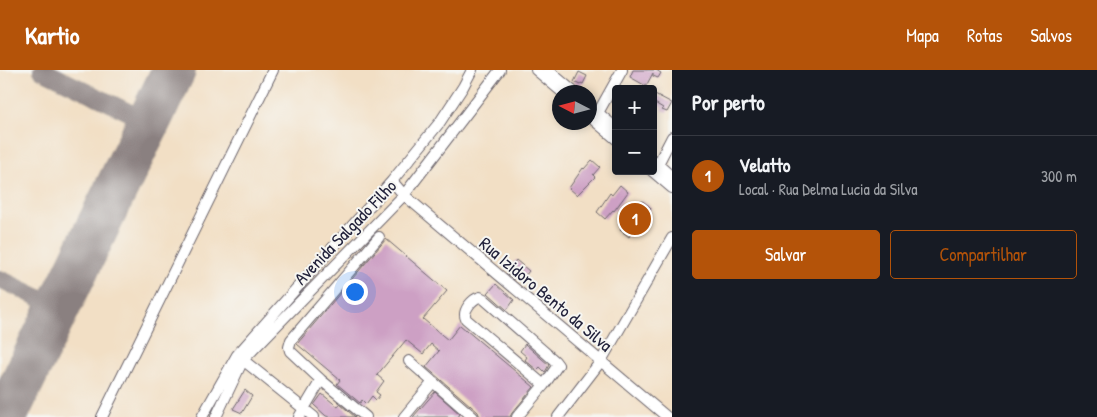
<!DOCTYPE html>
<html lang="pt">
<head>
<meta charset="utf-8">
<style>
  :root { --surface:#171b24; --page:#242831; --text:#f1f3f6; --muted:#9ea1a6; --line:#363941; --accent:#b45309 }
  body { margin:0; font-family:"Patrick Hand",sans-serif; background:var(--page); color:var(--text) }
  .controls { position:absolute; right:15px; top:15px; display:grid; overflow:hidden; border-radius:5px; box-shadow:0 2px 8px #0003 }
  .controls button { width:45px; height:45px; display:grid; place-items:center; padding:0; border:0; border-bottom:1px solid var(--line); background:var(--surface); color:var(--text); font:25px sans-serif }
  .compass { position:absolute; left:552px; top:15px; width:45px; height:45px; border-radius:50%; background:var(--surface); box-shadow:0 2px 8px #0003; rotate:276deg }
  .you { position:absolute; left:354px; top:221px; width:18px; height:18px; margin:-12px; border:4px solid #fff; border-radius:50%; background:#1a73e8; box-shadow:0 0 0 8px #1a73e833 }
  .badge { display:grid; place-items:center; width:32px; height:32px; border-radius:50%; background:var(--accent); color:#fff; font-size:16px; font-weight:700 }
  .pin { position:absolute; translate:-50% -50%; border:2px solid #fff; box-shadow:0 1px 5px #0006 }
  .list { margin:0; padding:0; list-style:none }
  h2 { display:flex; justify-content:space-between; align-items:center; height:65px; margin:0; padding:0 20px; font-size:21px }
  h2 small { font-size:16px; font-weight:400; color:var(--muted) }
  .list li { display:grid; grid-template-columns:32px 1fr auto; gap:15px; align-items:center; box-sizing:border-box; height:80px; padding:0 20px; border-top:1px solid var(--line) }
  .list b { display:block; font-size:19px; white-space:nowrap }
  .list p { margin:0; font-size:16px; white-space:nowrap; color:var(--muted) }
  .list em { font-size:16px; font-style:normal; color:var(--muted) }
  .actions { display:flex; gap:10px; padding:15px 20px }
  .actions a { flex:1; padding:11px 0; border:1px solid var(--accent); border-radius:5px; text-align:center; font-size:18px; color:var(--accent) }
  .actions .main { background:var(--accent); color:#fff }
  .map { position:relative; flex:none; width:672px; height:347px; overflow:hidden }
  header { display:flex; align-items:center; gap:30px; box-sizing:border-box; height:70px; padding:0 25px; background:var(--accent); color:#fff }
  header strong { font-size:24px }
  nav { display:flex; gap:28px; margin-inline-start:auto; font-size:18px }
  main { display:flex }
  aside { flex:1; background:var(--surface) }
  .map>svg:first-child { display:block }
</style>
</head>
<body>
<header>
<strong>Kartio</strong>
<nav><a>Mapa</a><a>Rotas</a><a>Salvos</a></nav>
</header>
<main>
<div class="map">
<svg width="672" height="347" viewBox="0 0 672 347">
  <rect width="100%" height="100%" fill="#f6f6f2"/>
  <filter id="ink" filterUnits="userSpaceOnUse"><feTurbulence type="fractalNoise" baseFrequency=".02" numOctaves="2"/><feDisplacementMap in="SourceGraphic" scale="10" xChannelSelector="R" yChannelSelector="G"/><feConvolveMatrix kernelMatrix="1 2 1 2 8 2 1 2 1" color-interpolation-filters="sRGB"/></filter>
  <filter id="wash" filterUnits="userSpaceOnUse"><feTurbulence type="fractalNoise" baseFrequency=".0096" numOctaves="4" result="noise"/><feDisplacementMap in="SourceGraphic" scale="20" xChannelSelector="R" yChannelSelector="G"/><feGaussianBlur stdDeviation="1.12" result="paint"/><feColorMatrix in="noise" values="0 0 0 0 0 0 0 0 0 0 0 0 0 0 0 0 0 1.4 0 .05"/><feComposite in="paint" operator="in"/></filter>
  <g filter="url(#wash)">
    <rect width="100%" height="100%" fill="#f2dfc5"/>
    <g fill="none" stroke-linecap="round" stroke-linejoin="round">
      <path stroke="#8a8080" stroke-width="18" d="M 42,0 L 149,52
        M 0,209 L 58,237"/>
      <path stroke="#8a8080" stroke-width="44" d="M 5,347 L 174,0"/>
    </g>
    <g id="blocks">
      <path fill="#cda0c4" d="M 633,0 L 656,0 L 661,3 L 658,8 L 653,6 L 653,3 L 646,16 L 630,7 Z
        M 579,2 L 587,6 L 583,14 L 581,13 L 580,15 L 574,12 Z
        M 653,23 L 672,33 L 667,42 L 662,40 L 663,38 L 653,32 Z
        M 592,90 L 600,97 L 593,105 L 595,107 L 577,125 L 569,118 L 583,98 L 584,99 Z
        M 620,115 L 628,122 L 614,141 L 613,140 L 605,149 L 597,142 L 610,123 L 612,125 Z
        M 642,131 L 651,138 L 644,147 L 646,149 L 637,160 L 635,158 L 629,167 L 620,160 L 627,152 L 625,149 Z
        M 386,169 L 447,221 L 423,249 L 448,270 L 460,255 L 534,317 L 512,343 L 510,347 L 480,347 L 478,342 L 426,297 L 439,281 L 431,274 L 423,284 L 406,270 L 377,305 L 384,311 L 376,322 L 380,325 L 376,330 L 372,326 L 366,334 L 362,330 L 360,333 L 337,314 L 340,310 L 297,274 Z
        M 516,190 L 529,201 L 525,206 L 512,195 Z
        M 496,214 L 514,230 L 507,240 L 488,223 Z
        M 525,274 L 549,295 L 545,302 L 540,297 L 537,300 L 525,290 L 527,287 L 520,281 Z
        M 245,320 L 252,326 L 242,343 L 233,339 Z
        M 435,322 L 460,344 L 458,347 L 413,347 Z
        M 322,324 L 338,337 L 340,334 L 355,347 L 330,347 L 326,346 L 314,335 Z"/>
    </g>
  </g>
  <g filter="url(#ink)">
    <use href="#blocks" fill-opacity="0" stroke="#6b646b" stroke-width="1"/>
    <g fill="none" stroke-linecap="round" stroke-linejoin="round">
      <defs>
        <path id="minor" d="M 536,0 L 562,22
          M 548,0 L 574,22
          M 590,36 L 616,58
          M 590,47 L 616,69
          M 594,50 L 622,0
          M 654,91 L 672,107
          M 653,99 L 658,94 L 672,67
          M 652,101 L 672,118
          M 392,111 L 404,125 L 667,347
          M 238,286 L 314,347
          M 409,291 L 473,347
          M 102,347 L 273,0
          M 202,347 L 237,285 L 392,111 L 440,52 L 463,17 L 472,0
          M 216,347 L 243,290 L 404,125 L 500,0
          M 299,347 L 321,310
          M 366,347 L 321,310 L 290,281 L 289,277 L 291,270 L 379,167
          M 404,347 L 433,312
          M 517,347 L 544,315 L 558,295 L 555,291 L 484,229 L 480,227 C 472,229 462,241 466,249 L 544,315
          M 558,347 L 601,291 L 672,168"/>
      </defs>
      <use href="#minor" stroke="#6b646b" stroke-width="12"/>
      <use href="#minor" stroke="#fff" stroke-width="10"/>
    </g>
  </g>
  <g text-anchor="middle" dominant-baseline="central" stroke-width="4" stroke-linejoin="round" paint-order="stroke">
    <g font-size="18" fill="#22223b" stroke="#f6f6f2">
      <text transform="translate(345 162) rotate(-46)">Avenida Salgado Filho</text>
      <text transform="translate(546 224) rotate(40)">Rua Izidoro Bento da Silva</text>
    </g>
  </g>
</svg>
<div class="controls">
<button>+</button>
<button>−</button>
</div>
<svg class="compass" viewBox="-18 -18 36 36"><path d="M0-13l5 13h-10z" fill="#e53935"/><path d="M0 13l5-13h-10z" fill="#9ea1a6"/></svg>
<div class="you"></div>
<div class="pin badge" style="left:635px;top:149px">1</div>
</div>
<aside>
<h2>Por perto<small></small></h2>
<ul class="list">
<li><span class="badge">1</span><div><b>Velatto</b><p>Local · Rua Delma Lucia da Silva</p></div><em>300 m</em></li>
</ul>
<div class="actions"><a class="main">Salvar</a><a>Compartilhar</a></div>
</aside>
</main>
</body>
</html>
